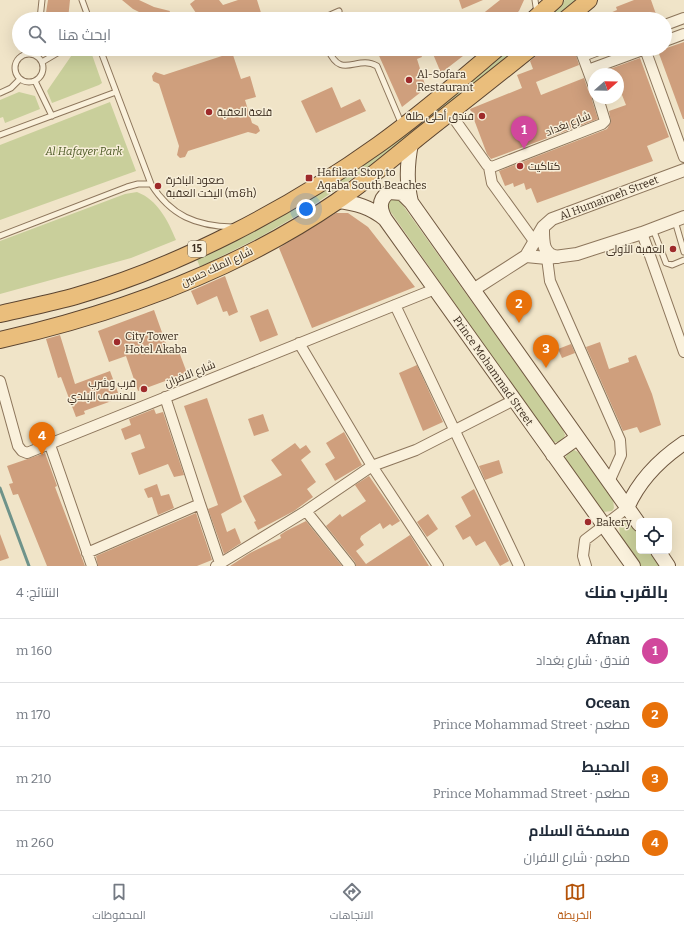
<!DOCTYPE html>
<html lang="ar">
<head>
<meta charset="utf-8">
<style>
  :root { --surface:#fff; --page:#f2f2f3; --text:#1f2937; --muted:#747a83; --line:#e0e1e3; --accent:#b45309 }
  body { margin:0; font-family:Bitter,Cairo,serif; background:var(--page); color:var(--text); direction:rtl }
  .controls { position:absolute; right:12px; bottom:12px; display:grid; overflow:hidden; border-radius:6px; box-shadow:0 4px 16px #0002 }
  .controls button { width:36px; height:36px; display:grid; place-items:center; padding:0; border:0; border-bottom:1px solid var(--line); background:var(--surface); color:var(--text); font:20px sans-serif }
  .compass { position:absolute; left:588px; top:68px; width:36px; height:36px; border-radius:50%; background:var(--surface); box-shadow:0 4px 16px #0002; rotate:70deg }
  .you { position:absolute; left:306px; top:209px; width:14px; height:14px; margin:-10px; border:3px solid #fff; border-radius:50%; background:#1a73e8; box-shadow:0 0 0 6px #1a73e833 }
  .badge { display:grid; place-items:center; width:26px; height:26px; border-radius:50%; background:var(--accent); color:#fff; font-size:13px; font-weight:700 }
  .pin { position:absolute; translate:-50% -33px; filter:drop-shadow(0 1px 2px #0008) }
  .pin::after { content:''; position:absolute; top:21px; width:14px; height:12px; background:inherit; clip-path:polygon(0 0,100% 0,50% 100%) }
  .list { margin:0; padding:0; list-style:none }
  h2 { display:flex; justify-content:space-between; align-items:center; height:52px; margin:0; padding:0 16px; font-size:17px }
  h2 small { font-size:13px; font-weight:400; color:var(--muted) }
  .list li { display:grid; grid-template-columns:26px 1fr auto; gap:12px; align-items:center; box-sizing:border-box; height:64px; padding:0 16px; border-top:1px solid var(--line) }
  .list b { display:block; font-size:15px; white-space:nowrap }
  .list p { margin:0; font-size:13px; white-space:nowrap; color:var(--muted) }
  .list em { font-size:13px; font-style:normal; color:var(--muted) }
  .icon { flex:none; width:22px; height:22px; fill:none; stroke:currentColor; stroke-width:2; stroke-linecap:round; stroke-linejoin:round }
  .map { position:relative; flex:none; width:684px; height:566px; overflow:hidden; direction:ltr }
  .search { position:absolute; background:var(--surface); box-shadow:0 4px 16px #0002; left:12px; right:12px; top:12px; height:44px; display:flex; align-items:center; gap:10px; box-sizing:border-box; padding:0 14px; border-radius:22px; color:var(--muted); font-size:15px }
  .sheet { height:308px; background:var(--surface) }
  nav { display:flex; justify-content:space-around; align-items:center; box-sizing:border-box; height:56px; border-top:1px solid var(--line); background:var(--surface); font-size:11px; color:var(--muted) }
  nav a { display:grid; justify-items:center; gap:2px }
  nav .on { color:var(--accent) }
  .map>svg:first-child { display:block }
</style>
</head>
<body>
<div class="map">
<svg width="684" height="566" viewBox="0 0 684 566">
  <rect width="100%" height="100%" fill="#f0e4c8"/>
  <path fill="#c9cf9b" d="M 565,0 L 576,0 L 553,19 L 541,19 Z
    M 76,49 L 90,49 L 102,83 L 99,85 L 52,103 L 47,91 Z
    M 505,49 L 517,49 L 393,150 L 305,211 L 260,237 L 200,267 L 195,255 L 389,144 Z
    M 19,92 L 35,96 L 40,109 L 5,123 L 3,117 L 0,118 L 0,100 Z
    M 110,102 L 136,171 L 0,220 L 0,145 Z
    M 137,192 C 158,200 168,221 176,240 L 131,258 L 0,294 L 0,241 L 125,194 Z
    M 388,198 L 399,200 L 562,428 L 565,435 C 563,441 560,443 553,442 L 549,438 L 388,208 Z
    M 570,450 L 574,450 L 578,452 L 613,499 L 614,508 L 612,511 L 603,512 L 566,463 L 565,458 Z
    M 623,522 L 629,523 L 639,535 L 639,551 L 650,551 L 661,566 L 641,566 L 620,536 L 619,524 Z"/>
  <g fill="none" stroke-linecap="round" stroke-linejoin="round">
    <path stroke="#6f938a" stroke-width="3" d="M 0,488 L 29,566"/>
  </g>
  <path fill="#cf9f7d" d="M 48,0 L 70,0 L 68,19 L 45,19 Z
    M 122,0 L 139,0 L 154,7 L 170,11 L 167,19 L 149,17 L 133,9 Z
    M 195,0 L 219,0 L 223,5 L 238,0 L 257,0 L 263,19 L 200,19 L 190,4 Z
    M 459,0 L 483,0 L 462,9 Z
    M 500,0 L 524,0 L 519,11 L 510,19 L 476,19 Z
    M 634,0 L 651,0 L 657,17 L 652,19 L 596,19 L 617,10 L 616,7 Z
    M 684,42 L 684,119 L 683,119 L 658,51 Z
    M 221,49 L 231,49 L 241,79 L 250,76 L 256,97 L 245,100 L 252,123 L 258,126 L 260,131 L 256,134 L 248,132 L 188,151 L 185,157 L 180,158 L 177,155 L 179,146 L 159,84 L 153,81 L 152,76 L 155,72 L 164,75 L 225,55 Z
    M 376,49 L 419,49 L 422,57 L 417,59 L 426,88 L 402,107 Z
    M 439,49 L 472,49 L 441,73 L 433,54 Z
    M 553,49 L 574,49 L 579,65 L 536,82 L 541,95 L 584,78 L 588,90 L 593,93 L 592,100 L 598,119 L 491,159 L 487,154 L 470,109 L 522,88 L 517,75 L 533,69 L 530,61 L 537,55 Z
    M 640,58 L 669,137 L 647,146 L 653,161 L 537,203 L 531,188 L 526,190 L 524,183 L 514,187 L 513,183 L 505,186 L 499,171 L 607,129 L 611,122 L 609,111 L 626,105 L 618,85 L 618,74 L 596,74 Z
    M 332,87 L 341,108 L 360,99 L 366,111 L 316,133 L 301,101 Z
    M 336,213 L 348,213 L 368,227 L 415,287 L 312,328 L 279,248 Z
    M 225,276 L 238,312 L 229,316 L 227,311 L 223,312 L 217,296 L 197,305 L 191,291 Z
    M 268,309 L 278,335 L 260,342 L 250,316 Z
    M 154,310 L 169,352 L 178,349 L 187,373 L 138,391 L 126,356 L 109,362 L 98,331 Z
    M 60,335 L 75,384 L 110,371 L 120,398 L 84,411 L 85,414 L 76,417 L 61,377 L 58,378 L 46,339 Z
    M 600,342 L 609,369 L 629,362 L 628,358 L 636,355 L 652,394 L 661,425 L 640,433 L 637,427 L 623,431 L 586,347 Z
    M 571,344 L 575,353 L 562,358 L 558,349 Z
    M 417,365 L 443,422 L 423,431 L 399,373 Z
    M 207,398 L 242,502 L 221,514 L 227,532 L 235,528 L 241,543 L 224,554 L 208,509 L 218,505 L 184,406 Z
    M 154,409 L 156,414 L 163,412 L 184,475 L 174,477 L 168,464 L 139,475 L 131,453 L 145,448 L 140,434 L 125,440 L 121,429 L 131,425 L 129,419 Z
    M 263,414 L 269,431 L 254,436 L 248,419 Z
    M 344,432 L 362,465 L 335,481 L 325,464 L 335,458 L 326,443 Z
    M 295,443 L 300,449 L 306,445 L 311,452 L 301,460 L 316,482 L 307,489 L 313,497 L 294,511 L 258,530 L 254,522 L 256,521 L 243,496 L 282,475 L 271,460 Z
    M 45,453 L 57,486 L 55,487 L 85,566 L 47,566 L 18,494 L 13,495 L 9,484 L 13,483 L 7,466 Z
    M 499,460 L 503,473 L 485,480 L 479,466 Z
    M 369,476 L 400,521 L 392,526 L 390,524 L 383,529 L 380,523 L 361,536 L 360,539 L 364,545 L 356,551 L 366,564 L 410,535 L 429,566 L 356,566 L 355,562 L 326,526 L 340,514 L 342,517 L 366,501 L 355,485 Z
    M 157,484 L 161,496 L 169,494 L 174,508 L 158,515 L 152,497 L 148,498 L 144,489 Z
    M 474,489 L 509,561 L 500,566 L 485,541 L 476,546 L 470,536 L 463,540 L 455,526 L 471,516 L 461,497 Z
    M 196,513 L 212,560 L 197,566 L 98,566 L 96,556 Z
    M 428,514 L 438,529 L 427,537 L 417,522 Z
    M 306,521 L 342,566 L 230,566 L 250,553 L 281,538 L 280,535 L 286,531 Z
    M 0,534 L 9,558 L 0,561 Z"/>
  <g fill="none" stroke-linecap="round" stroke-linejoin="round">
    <defs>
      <path id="service" d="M 82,0 L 89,19
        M 535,0 L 537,13
        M 40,19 L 42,0
        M 321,19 L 339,11
        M 100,49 L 151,184 C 171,216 196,226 233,227
        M 328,49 C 341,81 357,54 377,66 L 402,125
        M15 68a14 14 0 1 1 28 0a14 14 0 1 1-28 0Z
        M 42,62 L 64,49
        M 35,81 L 52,116
        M 0,93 L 11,88 L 20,79
        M 0,135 L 116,92
        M 675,221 L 684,252
        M 653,229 L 666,263 L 672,265 L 684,260
        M 0,236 L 127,187 L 138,184 L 151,184"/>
      <path id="minor" d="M 665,25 L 684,18
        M 665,41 L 684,34
        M 580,49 L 594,87
        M 645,49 L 684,157
        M 583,56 L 601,49
        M 588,70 L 645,49
        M 450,113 L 487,165 L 492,167 L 602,124 L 605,121 L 598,98
        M 489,167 L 492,183 L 534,241
        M 642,233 L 684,352
        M 547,258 L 550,281 L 620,440 L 621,455 L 609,482
        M 395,305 L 519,566
        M 299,343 L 372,466 L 438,566
        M 0,381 L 18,446 L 22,451 L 27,453 L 435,289
        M 50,445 L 92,566
        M 200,504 L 221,566
        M 306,511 L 350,566
        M 87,553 L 200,504 L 165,397
        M 216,566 L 306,511 L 372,466 L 416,450 L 514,400
        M 586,566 L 583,556 L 585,540 L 627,508"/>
      <path id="tertiary" d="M 543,227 C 543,241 542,255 558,257
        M 526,256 L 547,258 L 577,254 L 642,233 L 684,217
        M 473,290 L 526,256 L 543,227 L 552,219 L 684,170"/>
      <path id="secondary" d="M 411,144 C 407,164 406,182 411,202 L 639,524
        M 337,201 C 356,203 370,207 385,219 L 633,566
        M 385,219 C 379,208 379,199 389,192 L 402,193 L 411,202
        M 553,455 L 577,438
        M 627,508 C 639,480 659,460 684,443
        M 658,551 L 668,566"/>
      <path id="trunk" d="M 534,19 L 555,0
        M 566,19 L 589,0
        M 0,314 C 25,308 51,303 76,296 C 180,266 290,208 378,145 C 419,116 458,82 497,49
        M 0,340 C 119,313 235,271 336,202 C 365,182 392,159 419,137 C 456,108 493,79 530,49"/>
    </defs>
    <use href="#service" stroke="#8d765c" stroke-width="7"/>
    <use href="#minor" stroke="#8d765c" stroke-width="12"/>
    <use href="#tertiary" stroke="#8d765c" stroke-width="14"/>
    <use href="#secondary" stroke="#6f573f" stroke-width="16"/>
    <use href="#trunk" stroke="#5b4430" stroke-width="18"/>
    <use href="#service" stroke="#faf1dc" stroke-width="5"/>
    <use href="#minor" stroke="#faf1dc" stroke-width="10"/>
    <use href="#tertiary" stroke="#faf1dc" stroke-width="12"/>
    <use href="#secondary" stroke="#faf1dc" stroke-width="14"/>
    <use href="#trunk" stroke="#eabe7c" stroke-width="16"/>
  </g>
  <g fill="#9e2a2b" stroke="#f7eed8" stroke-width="1.5">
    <circle cx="409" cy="80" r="4"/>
    <circle cx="209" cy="112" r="4"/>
    <circle cx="482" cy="116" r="4"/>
    <circle cx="520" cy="166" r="4"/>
    <rect x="305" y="174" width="8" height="8" rx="2"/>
    <circle cx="158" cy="186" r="4"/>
    <circle cx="673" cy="249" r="4"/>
    <circle cx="117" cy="342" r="4"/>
    <circle cx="144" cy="389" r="4"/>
    <circle cx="588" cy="522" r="4"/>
  </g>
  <g text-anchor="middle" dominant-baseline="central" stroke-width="3" stroke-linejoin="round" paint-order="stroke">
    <rect fill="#f7eed8" stroke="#756857" stroke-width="1" x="188" y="241" width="18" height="16" rx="3"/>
    <g font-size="10" font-weight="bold" fill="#3d2e20">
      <text x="197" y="249">15</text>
    </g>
    <g font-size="11" fill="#3d2e20" stroke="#f7eed8" text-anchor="start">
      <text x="417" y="74">Al-Sofara<tspan x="417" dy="13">Restaurant</tspan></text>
      <text x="217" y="112">قلعة العقبة</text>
      <text x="474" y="116" text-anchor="end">فندق أحلى طلة</text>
      <text x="528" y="166">كتاكيت</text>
      <text x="317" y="172">Hafilaat Stop to<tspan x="317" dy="13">Aqaba South Beaches</tspan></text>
      <text x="166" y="180">صعود الباخرة<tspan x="166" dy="13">اليخت العقبة (m&amp;h)</tspan></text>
      <text x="665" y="249" text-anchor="end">العقبة الأولى</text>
      <text x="125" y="336">City Tower<tspan x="125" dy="13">Hotel Akaba</tspan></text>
      <text x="136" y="383" text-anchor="end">قرب وشرب<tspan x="136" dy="13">للمنسف البلدي</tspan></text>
      <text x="596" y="522">Bakery</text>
    </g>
    <g font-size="11" fill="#3d2e20" stroke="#f7eed8">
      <text transform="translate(568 124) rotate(-22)">شارع بغداد</text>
      <text transform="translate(609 198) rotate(-21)">Al Humaimeh Street</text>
      <text transform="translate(217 267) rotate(-25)">شارع الملك حسين</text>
      <text transform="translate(493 371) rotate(55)">Prince Mohammad Street</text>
      <text transform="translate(190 374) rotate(-22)">شارع الافران</text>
    </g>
    <g font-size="11" font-style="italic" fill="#4d5a26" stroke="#f7eed8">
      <text x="84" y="151">Al Hafayer Park</text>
    </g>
  </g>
</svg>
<div class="controls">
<button><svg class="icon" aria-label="locate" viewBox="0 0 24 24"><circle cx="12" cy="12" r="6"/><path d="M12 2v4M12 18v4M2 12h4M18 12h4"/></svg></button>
</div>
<svg class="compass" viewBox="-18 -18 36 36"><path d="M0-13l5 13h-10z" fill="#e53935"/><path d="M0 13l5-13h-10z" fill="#747a83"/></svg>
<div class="you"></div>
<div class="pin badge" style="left:524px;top:149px;background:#d1479c">1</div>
<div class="pin badge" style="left:519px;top:323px;background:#e8710a">2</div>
<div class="pin badge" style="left:546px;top:368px;background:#e8710a">3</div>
<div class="pin badge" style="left:42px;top:455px;background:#e8710a">4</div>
<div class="search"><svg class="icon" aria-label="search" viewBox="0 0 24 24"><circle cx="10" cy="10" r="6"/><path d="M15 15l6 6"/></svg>ابحث هنا</div>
</div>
<section class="sheet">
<h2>بالقرب منك<small>النتائج: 4</small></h2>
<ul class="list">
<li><span class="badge" style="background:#d1479c">1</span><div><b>Afnan</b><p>فندق · شارع بغداد</p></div><em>160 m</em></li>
<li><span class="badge" style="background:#e8710a">2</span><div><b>Ocean</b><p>مطعم · Prince Mohammad Street</p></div><em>170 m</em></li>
<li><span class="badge" style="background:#e8710a">3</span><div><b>المحيط</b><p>مطعم · Prince Mohammad Street</p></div><em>210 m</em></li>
<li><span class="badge" style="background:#e8710a">4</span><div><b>مسمكة السلام</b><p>مطعم · شارع الافران</p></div><em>260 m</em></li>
</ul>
</section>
<nav>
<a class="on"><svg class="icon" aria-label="map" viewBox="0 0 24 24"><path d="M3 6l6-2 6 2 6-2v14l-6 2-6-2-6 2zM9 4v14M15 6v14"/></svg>الخريطة</a>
<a><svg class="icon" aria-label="directions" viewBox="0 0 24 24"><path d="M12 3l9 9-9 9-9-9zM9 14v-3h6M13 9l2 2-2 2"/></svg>الاتجاهات</a>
<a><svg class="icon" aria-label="saved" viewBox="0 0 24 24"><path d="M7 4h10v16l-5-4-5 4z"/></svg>المحفوظات</a>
</nav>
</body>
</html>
